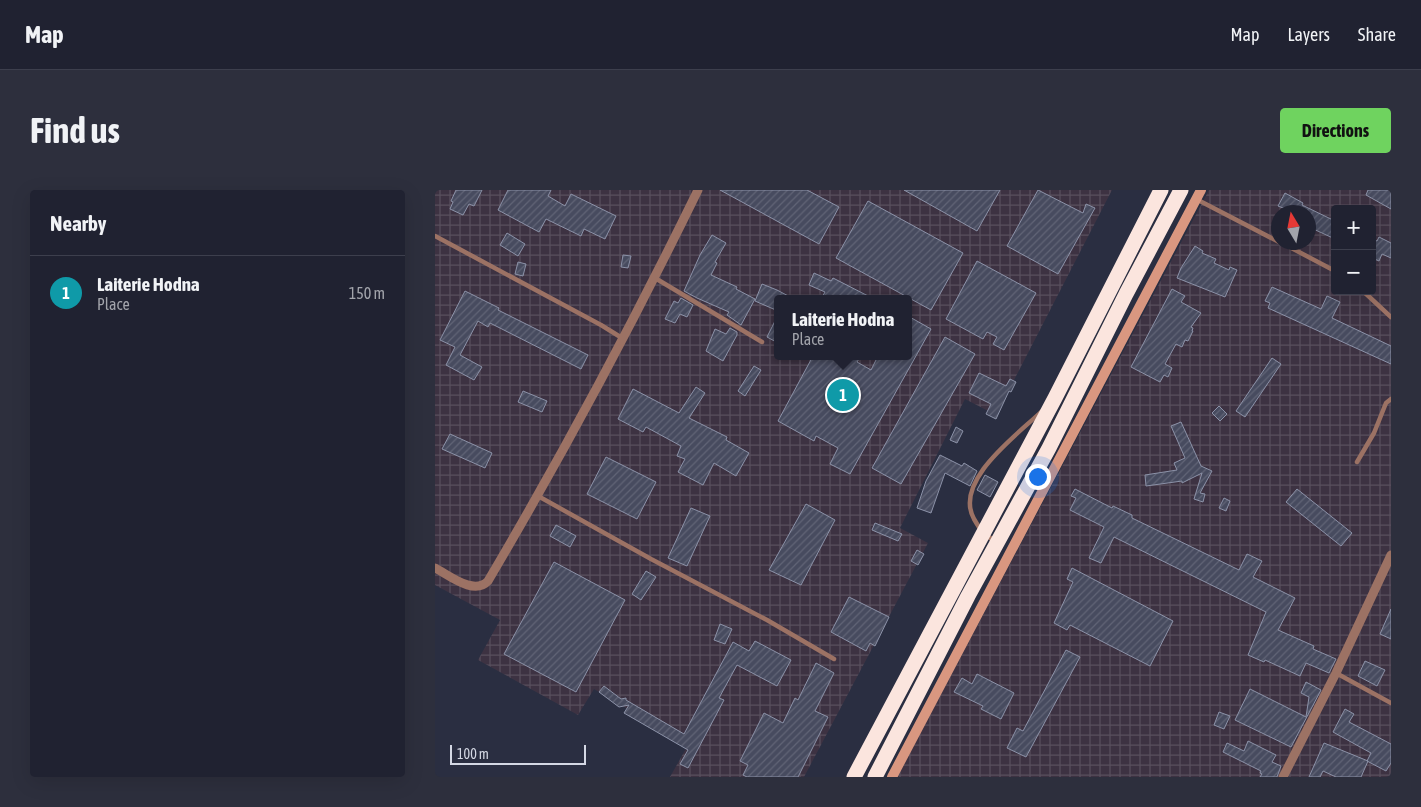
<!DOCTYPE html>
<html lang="en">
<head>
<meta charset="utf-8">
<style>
  :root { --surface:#202231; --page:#2d2f3d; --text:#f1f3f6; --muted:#a2a4ab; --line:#3d3f4d; --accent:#6fd35f }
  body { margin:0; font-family:"Asap Condensed",sans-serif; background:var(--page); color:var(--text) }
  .controls { position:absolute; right:15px; top:15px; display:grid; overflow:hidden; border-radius:5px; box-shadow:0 5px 20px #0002 }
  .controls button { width:45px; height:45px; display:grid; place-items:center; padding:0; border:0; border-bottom:1px solid var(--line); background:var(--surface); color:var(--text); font:25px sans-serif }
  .compass { position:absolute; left:836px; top:15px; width:45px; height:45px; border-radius:50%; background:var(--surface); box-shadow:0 5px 20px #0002; rotate:350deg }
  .scale { position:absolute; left:15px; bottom:12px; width:136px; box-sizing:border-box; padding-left:5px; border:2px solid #d4d8e4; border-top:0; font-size:14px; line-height:18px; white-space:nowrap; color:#d4d8e4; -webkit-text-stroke:4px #2a2e41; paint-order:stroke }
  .you { position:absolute; left:602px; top:286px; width:18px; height:18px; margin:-12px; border:4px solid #fff; border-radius:50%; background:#1a73e8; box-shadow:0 0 0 8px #1a73e833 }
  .badge { display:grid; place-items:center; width:32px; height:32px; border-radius:50%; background:var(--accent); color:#fff; font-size:16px; font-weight:700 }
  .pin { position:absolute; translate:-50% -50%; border:2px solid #fff; box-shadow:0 1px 5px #0006 }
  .popup { position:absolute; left:339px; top:105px; width:138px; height:65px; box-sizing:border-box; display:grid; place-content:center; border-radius:5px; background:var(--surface); filter:drop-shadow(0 1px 4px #0005); font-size:16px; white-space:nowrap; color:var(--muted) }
  .popup b { font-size:19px; color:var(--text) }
  .popup::after { content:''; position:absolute; left:50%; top:100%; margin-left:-10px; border:10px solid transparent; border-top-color:var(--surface) }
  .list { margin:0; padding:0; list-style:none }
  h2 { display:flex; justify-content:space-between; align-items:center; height:65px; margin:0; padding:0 20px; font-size:21px }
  h2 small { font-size:16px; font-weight:400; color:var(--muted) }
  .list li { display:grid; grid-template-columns:32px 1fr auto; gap:15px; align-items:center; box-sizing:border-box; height:75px; padding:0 20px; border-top:1px solid var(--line) }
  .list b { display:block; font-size:19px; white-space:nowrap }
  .list p { margin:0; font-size:16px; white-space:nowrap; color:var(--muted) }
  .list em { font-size:16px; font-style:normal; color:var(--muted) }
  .map { position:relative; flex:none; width:956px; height:587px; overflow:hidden; border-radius:5px }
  header { display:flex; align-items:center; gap:30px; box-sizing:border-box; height:70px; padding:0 25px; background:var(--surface); border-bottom:1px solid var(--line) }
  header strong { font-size:24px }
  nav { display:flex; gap:28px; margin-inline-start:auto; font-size:18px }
  .intro { display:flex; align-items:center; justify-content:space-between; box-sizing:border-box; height:120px; padding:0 30px }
  h1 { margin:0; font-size:35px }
  .button { padding:12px 22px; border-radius:5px; background:var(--accent); color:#111; font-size:18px; font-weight:700 }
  main { display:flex; gap:30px; padding:0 30px }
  aside { flex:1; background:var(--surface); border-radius:5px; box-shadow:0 5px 20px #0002 }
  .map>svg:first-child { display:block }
</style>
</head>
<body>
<header>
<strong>Map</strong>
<nav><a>Map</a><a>Layers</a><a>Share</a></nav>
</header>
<div class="intro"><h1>Find us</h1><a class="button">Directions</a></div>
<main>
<aside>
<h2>Nearby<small></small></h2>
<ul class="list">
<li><span class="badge" style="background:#0f9aa8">1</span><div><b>Laiterie Hodna</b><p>Place</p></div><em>150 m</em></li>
</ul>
</aside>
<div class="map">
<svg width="956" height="587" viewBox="0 0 956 587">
  <defs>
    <pattern id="industrial-grid" width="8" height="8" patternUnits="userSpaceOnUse" patternTransform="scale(1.25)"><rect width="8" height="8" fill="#3d3242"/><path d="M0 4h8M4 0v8" fill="none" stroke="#584f5d"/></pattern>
    <pattern id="building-hatch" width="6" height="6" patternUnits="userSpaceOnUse" patternTransform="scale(1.25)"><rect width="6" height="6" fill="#474b5f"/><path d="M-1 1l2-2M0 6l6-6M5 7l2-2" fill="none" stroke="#616476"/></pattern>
  </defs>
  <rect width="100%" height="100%" fill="#2a2e41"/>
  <path fill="url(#industrial-grid)" fill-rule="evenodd" d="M 0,0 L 677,0 L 561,225 L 530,209 L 465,338 L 493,353 L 369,587 L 235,587 L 253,555 L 159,499 L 143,525 L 43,470 L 65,430 L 0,395 ZM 343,109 L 473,109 L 473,166 L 343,166 Z
    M 774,0 L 956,0 L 956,587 L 462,587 ZM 900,19 L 937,19 L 937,101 L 900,101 ZM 844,22 L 874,22 L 874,52 L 844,52 Z"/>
  <path fill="url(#building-hatch)" stroke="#8c92a8" d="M 21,0 L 47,0 L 39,16 L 34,14 L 28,25 L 15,19 L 18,12 L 16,11 Z
    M 73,0 L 116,0 L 113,6 L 130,16 L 136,4 L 181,26 L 170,49 L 149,39 L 146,46 L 111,29 L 104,42 L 63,20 Z
    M 285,0 L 372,0 L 404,17 L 384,54 Z
    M 469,0 L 565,0 L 542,41 Z
    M 603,0 L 648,23 L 651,14 L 660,18 L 623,84 L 572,56 Z
    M 933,0 L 956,0 L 956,19 L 931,5 Z
    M 850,3 L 868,13 L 867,15 L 900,31 L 900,49 L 874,37 L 874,22 L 852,22 L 853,20 L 843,16 Z
    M 433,11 L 528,63 L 496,120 L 401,68 Z
    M 72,43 L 90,54 L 83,66 L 65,55 Z
    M 277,45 L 291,53 L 280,72 L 282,73 L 276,85 L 302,97 L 301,99 L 320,109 L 306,135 L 292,125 L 294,122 L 262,108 L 249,101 L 265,65 Z
    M 944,47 L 956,53 L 956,68 L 947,64 L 944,71 L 937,68 L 937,49 L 942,51 Z
    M 760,56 L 768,61 L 767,63 L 781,69 L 779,73 L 794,80 L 795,77 L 802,80 L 790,107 L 742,88 L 746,78 Z
    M 188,65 L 196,66 L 193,78 L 186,77 Z
    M 542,71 L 601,103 L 569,160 L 558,154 L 562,147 L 552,142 L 548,149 L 511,129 Z
    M 83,72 L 91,74 L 88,86 L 80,84 Z
    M 379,83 L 396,91 L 398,88 L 439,109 L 386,109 L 390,102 L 374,95 Z
    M 327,94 L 342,100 L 359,109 L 343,109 L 343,121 L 320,111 Z
    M 837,97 L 886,119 L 892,106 L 905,112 L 897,128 L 956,156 L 956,174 L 833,118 L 835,113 L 830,111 Z
    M 737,99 L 750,106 L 746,112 L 766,123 L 756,137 L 758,138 L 757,141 L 758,141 L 753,151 L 750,150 L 747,157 L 741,154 L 730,174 L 737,178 L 733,187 L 729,185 L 725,192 L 696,177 Z
    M 30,101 L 64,118 L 63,120 L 153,165 L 146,179 L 55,133 L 53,137 L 43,131 L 25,165 L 47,177 L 39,190 L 11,175 L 20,157 L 5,150 Z
    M 246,108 L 258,115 L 252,127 L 245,124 L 240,133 L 230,129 L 239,111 L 243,113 Z
    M 343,125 L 343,153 L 332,147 Z
    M 473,126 L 496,139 L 415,284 L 395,274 L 403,258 L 381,246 L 379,251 L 343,231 L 378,166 L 426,166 L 422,172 L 436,180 L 443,166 L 473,166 Z
    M 295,138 L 302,142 L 302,145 L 288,171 L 271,161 L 280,139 L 291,144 Z
    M 510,147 L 540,164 L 466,294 L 437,278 Z
    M 837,168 L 846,174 L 810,227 L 801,221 Z
    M 319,176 L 326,180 L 310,206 L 303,201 Z
    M 544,183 L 571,196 L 575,189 L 581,192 L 576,202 L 574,201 L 561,229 L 551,224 L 556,214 L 534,203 Z
    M 261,197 L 270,203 L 254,228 L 292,247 L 291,250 L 314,263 L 301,286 L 279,273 L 268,295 L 243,282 L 250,269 L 242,266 L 246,256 L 211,237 L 208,242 L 183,229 L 198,199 L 244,223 Z
    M 88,201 L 112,211 L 107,222 L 83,212 Z
    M 784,216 L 792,224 L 785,231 L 777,223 Z
    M 746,232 L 766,276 L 777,281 L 765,303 L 770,304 L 768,312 L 759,309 L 767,283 L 747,293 L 747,291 L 711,296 L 710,285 L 742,280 L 739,273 L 750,268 L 736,236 Z
    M 521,237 L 528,241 L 522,253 L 515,250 Z
    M 15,244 L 57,263 L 50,278 L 7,259 Z
    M 505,265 L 527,276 L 529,273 L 542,281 L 535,296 L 510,283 L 496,323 L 482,318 L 491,291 Z
    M 171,267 L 221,292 L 202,329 L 152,304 Z
    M 550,285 L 563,292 L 555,307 L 542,300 Z
    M 640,299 L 677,318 L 678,316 L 697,325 L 697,328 L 804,380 L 812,364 L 827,371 L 818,387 L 860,408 L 843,440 L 879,456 L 878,459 L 901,469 L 894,483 L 871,473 L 865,486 L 830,470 L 829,472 L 813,465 L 831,422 L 679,347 L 666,373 L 654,368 L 669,337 L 635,320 L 641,308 L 636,306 Z
    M 862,299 L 917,343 L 906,356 L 851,312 Z
    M 789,308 L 795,311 L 791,321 L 784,318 Z
    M 371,314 L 400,330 L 366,395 L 334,380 Z
    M 256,318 L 275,326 L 252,376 L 233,368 Z
    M 440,333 L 467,344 L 463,351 L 437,340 Z
    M 121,335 L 141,346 L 135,357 L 115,346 Z
    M 482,360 L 489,364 L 483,375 L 476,371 Z
    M 119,372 L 190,410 L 141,502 L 69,464 Z
    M 637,378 L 738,431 L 715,476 L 635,435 L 632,440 L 619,433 L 638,392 L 632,389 Z
    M 211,381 L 221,387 L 206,410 L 197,404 Z
    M 414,407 L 454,427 L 440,456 L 435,453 L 431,461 L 396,442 Z
    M 956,419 L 956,449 L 945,444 Z
    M 285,434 L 297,439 L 290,454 L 279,450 Z
    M 320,451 L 356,470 L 342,496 L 302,475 L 284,508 L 289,510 L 253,578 L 245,574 L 253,560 L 189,523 L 194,515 L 184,517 L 164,502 L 169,496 L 186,509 L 191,508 L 191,510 L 249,544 L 298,452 L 314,461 Z
    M 631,460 L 645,467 L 591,567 L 572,558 L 582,538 L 588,541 Z
    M 930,471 L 950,480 L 942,496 L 923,486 Z
    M 381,473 L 399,483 L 380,521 L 393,527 L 363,587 L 312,587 L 308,585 L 313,575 L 305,571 L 329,523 L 348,533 L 360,508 L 363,510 Z
    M 542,484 L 579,503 L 566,529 L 546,519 L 548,516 L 519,502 L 527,488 L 537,494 Z
    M 871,492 L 886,500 L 856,557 L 800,530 L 815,499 L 871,527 L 874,507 L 866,503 Z
    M 910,519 L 919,524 L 914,532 L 956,554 L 956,573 L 951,581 L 932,571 L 936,563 L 898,542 Z
    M 784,522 L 795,526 L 789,539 L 779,535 Z
    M 813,551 L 841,565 L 837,572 L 846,576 L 842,587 L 825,587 L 827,584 L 825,583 L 826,581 L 788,562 L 792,553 L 809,561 Z
    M 889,553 L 933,571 L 926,587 L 901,587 L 888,581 L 885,587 L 874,587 Z"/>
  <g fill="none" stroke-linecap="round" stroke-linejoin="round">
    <path stroke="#9c7264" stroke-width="4.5" d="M 761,9 L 844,52
      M 0,46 L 166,135 L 187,148
      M 845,52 L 900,81
      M 220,88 L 327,152
      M 928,101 L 956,127
      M 922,272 L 939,243 L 951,213 L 956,209
      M 103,306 L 216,369 L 332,430 L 399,469
      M 560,351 C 548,344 546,341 539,329 C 518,291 582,245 606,222
      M 901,483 L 956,513"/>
    <path stroke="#9c7264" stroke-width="9" d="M 0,378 C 14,385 39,406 53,391 C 128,264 198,133 263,0
      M 848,587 L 901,483 L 956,365"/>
    <path stroke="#d99780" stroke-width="10" d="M 457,587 L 766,0"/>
    <path stroke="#fbe5de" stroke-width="15" d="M 419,587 L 620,208 L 726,0
      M 440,587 L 533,406 L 614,258 L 691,104 L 746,0"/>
  </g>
</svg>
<div class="controls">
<button>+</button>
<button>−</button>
</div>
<svg class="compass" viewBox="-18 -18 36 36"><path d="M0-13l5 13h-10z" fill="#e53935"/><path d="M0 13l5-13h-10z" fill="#a2a4ab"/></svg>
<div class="scale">100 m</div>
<div class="you"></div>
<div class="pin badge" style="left:408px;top:205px;background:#0f9aa8">1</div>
<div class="popup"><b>Laiterie Hodna</b>Place</div>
</div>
</main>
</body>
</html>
